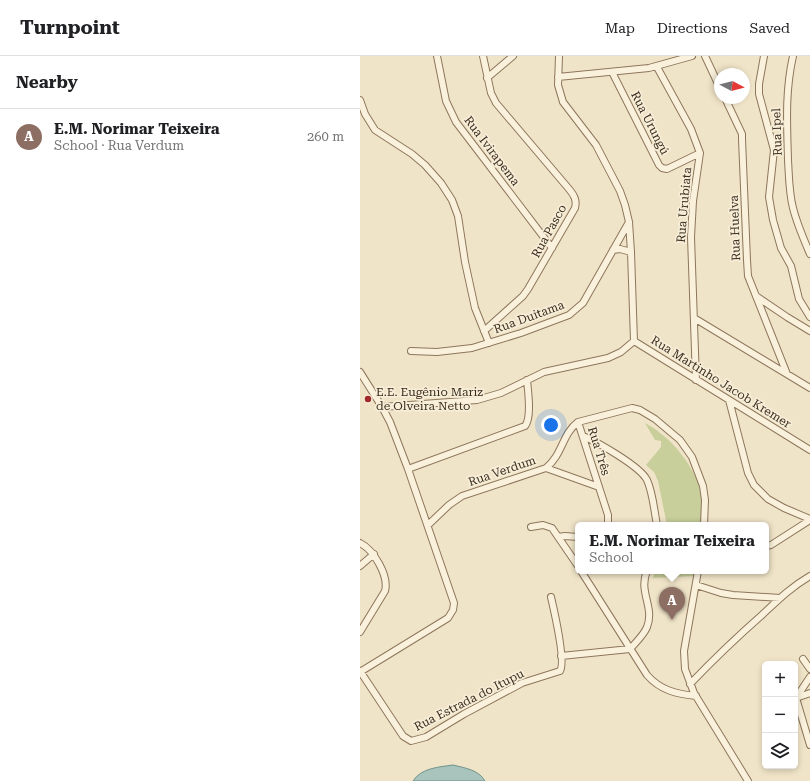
<!DOCTYPE html>
<html lang="en">
<head>
<meta charset="utf-8">
<style>
  :root { --surface:#fff; --page:#f6f6f6; --text:#202124; --muted:#757577; --line:#e0e0e0; --accent:#b45309 }
  body { margin:0; font-family:"Roboto Serif",serif; background:var(--page); color:var(--text) }
  .controls { position:absolute; right:12px; bottom:12px; display:grid; overflow:hidden; border-radius:6px; box-shadow:0 2px 6px #0003 }
  .controls button { width:36px; height:36px; display:grid; place-items:center; padding:0; border:0; border-bottom:1px solid var(--line); background:var(--surface); color:var(--text); font:20px sans-serif }
  .compass { position:absolute; left:354px; top:12px; width:36px; height:36px; border-radius:50%; background:var(--surface); box-shadow:0 2px 6px #0003; rotate:97deg }
  .you { position:absolute; left:191px; top:369px; width:14px; height:14px; margin:-10px; border:3px solid #fff; border-radius:50%; background:#1a73e8; box-shadow:0 0 0 6px #1a73e833 }
  .badge { display:grid; place-items:center; width:26px; height:26px; border-radius:50%; background:var(--accent); color:#fff; font-size:13px; font-weight:700 }
  .pin { position:absolute; translate:-50% -33px; filter:drop-shadow(0 1px 2px #0008) }
  .pin::after { content:''; position:absolute; top:21px; width:14px; height:12px; background:inherit; clip-path:polygon(0 0,100% 0,50% 100%) }
  .popup { position:absolute; left:215px; top:466px; width:194px; height:52px; box-sizing:border-box; display:grid; place-content:center; border-radius:6px; background:var(--surface); filter:drop-shadow(0 1px 3px #0005); font-size:13px; white-space:nowrap; color:var(--muted) }
  .popup b { font-size:15px; color:var(--text) }
  .popup::after { content:''; position:absolute; left:50%; top:100%; margin-left:-8px; border:8px solid transparent; border-top-color:var(--surface) }
  .list { margin:0; padding:0; list-style:none }
  h2 { display:flex; justify-content:space-between; align-items:center; height:52px; margin:0; padding:0 16px; font-size:17px }
  h2 small { font-size:13px; font-weight:400; color:var(--muted) }
  .list li { display:grid; grid-template-columns:26px 1fr auto; gap:12px; align-items:center; box-sizing:border-box; height:56px; padding:0 16px; border-top:1px solid var(--line) }
  .list b { display:block; font-size:15px; white-space:nowrap }
  .list p { margin:0; font-size:13px; white-space:nowrap; color:var(--muted) }
  .list em { font-size:13px; font-style:normal; color:var(--muted) }
  .icon { flex:none; width:22px; height:22px; fill:none; stroke:currentColor; stroke-width:2; stroke-linecap:round; stroke-linejoin:round }
  .map { position:relative; flex:none; width:450px; height:725px; overflow:hidden }
  header { display:flex; align-items:center; gap:24px; box-sizing:border-box; height:56px; padding:0 20px; background:var(--surface); border-bottom:1px solid var(--line) }
  header strong { font-size:19px }
  nav { display:flex; gap:22px; margin-inline-start:auto; font-size:14px }
  main { display:flex }
  aside { flex:1; background:var(--surface) }
  .map>svg:first-child { display:block }
</style>
</head>
<body>
<header>
<strong>Turnpoint</strong>
<nav><a>Map</a><a>Directions</a><a>Saved</a></nav>
</header>
<main>
<aside>
<h2>Nearby<small></small></h2>
<ul class="list">
<li><span class="badge" style="background:#8d6e63">A</span><div><b>E.M. Norimar Teixeira</b><p>School · Rua Verdum</p></div><em>260 m</em></li>
</ul>
</aside>
<div class="map">
<svg width="450" height="725" viewBox="0 0 450 725">
  <rect width="100%" height="100%" fill="#f0e4c8"/>
  <path fill="#c9cf9b" d="M 285,367 C 315,383 342,418 344,454 C 344,459 342,464 342,469 L 307,469 L 298,425 L 294,416 L 286,409 L 301,391 L 301,385 L 295,384 Z
    M 295,515 L 336,515 L 336,520 L 293,522 Z"/>
  <path fill="#a9c4bc" stroke="#6f938a" d="M 93,709 C 105,712 119,714 125,725 L 53,725 C 61,712 79,711 93,709 Z"/>
  <g fill="none" stroke-linecap="round" stroke-linejoin="round">
    <defs>
      <path id="minor" d="M 77,0 L 86,45 L 96,66 L 192,192
        M 123,0 L 131,37 L 136,47 L 209,133 C 214,139 217,144 215,152 L 168,233 L 163,240 L 124,275
        M 199,0 L 198,29 L 203,46 L 236,89 L 260,135 L 265,149 L 269,166 L 271,196 L 274,285
        M 345,0 L 360,32
        M 404,0 L 399,28 L 399,38 L 414,94 L 409,141 L 413,164 L 421,192 L 431,210 L 439,243 L 450,261
        M 433,0 C 425,36 427,67 428,104 C 429,120 429,137 433,152 C 437,168 444,184 450,198
        M 297,11 L 331,73 L 340,97 L 333,145 L 331,181 L 336,324
        M 252,16 L 299,109 L 302,112 L 307,113 L 340,97
        M 198,21 L 289,12 L 332,0
        M 127,22 L 153,0
        M 365,42 L 382,78 L 382,83 L 387,204 L 388,220 L 427,318
        M 0,44 L 5,58 L 15,74 L 52,98 L 65,109 L 81,127 L 92,144 L 98,160 L 105,206 L 115,252 L 129,287
        M 253,194 L 260,193 L 271,196
        M 396,240 L 427,261 L 450,275
        M 334,262 L 450,332
        M 274,285 L 450,394
        M 51,295 L 77,296 L 112,292 L 161,277 L 209,259 L 223,247 L 269,166
        M 0,316 L 22,351 L 30,366 L 48,413 L 94,547 L 93,554 L 88,562 L 0,616
        M 369,344 L 388,417 L 394,429 L 408,443 L 424,452 L 450,463
        M 22,351 L 117,344 L 141,337 L 184,316 L 248,302 L 261,296 L 274,285
        M 218,366 L 248,459 L 248,469
        M 223,380 C 237,386 280,410 287,424 C 293,437 294,454 297,469
        M 186,412 L 239,431
        M 48,413 L 165,370 C 172,362 168,335 167,324
        M 68,469 L 89,449 L 102,440 L 186,412 C 203,398 202,378 218,366 L 272,352 L 280,354 L 295,363 L 320,384 L 332,401 L 343,430 L 345,444 L 344,469
        M 171,471 L 183,469 L 192,472 L 218,510
        M 198,481 L 205,480 L 218,481
        M 0,487 C 14,494 29,520 25,535 L 0,576
        M 406,490 L 411,489 L 450,464
        M 0,510 L 14,498
        M 221,515 L 287,619 C 300,634 316,638 336,640
        M 338,515 L 324,595 L 325,613 L 334,637 L 388,725
        M 336,529 L 361,537 L 373,539 L 420,542
        M 270,593 C 276,586 284,579 287,571 C 295,551 278,536 287,515
        M 201,600 L 270,593
        M 443,603 L 450,613
        M 0,615 L 43,680 L 51,685 L 66,681 L 104,658 L 162,627 L 200,615 C 206,606 194,554 191,541
        M 330,628 C 353,604 377,581 402,559 C 418,544 431,531 450,520
        M 450,637 L 436,642 L 450,689
        M 436,642 L 450,621"/>
    </defs>
    <use href="#minor" stroke="#8d765c" stroke-width="8"/>
    <use href="#minor" stroke="#faf1dc" stroke-width="6"/>
  </g>
  <circle fill="#9e2a2b" stroke="#f7eed8" stroke-width="1.5" cx="8" cy="343" r="4"/>
  <g text-anchor="middle" dominant-baseline="central" stroke-width="3.5" stroke-linejoin="round" paint-order="stroke">
    <g font-size="12" fill="#3d2e20" stroke="#f7eed8">
      <text transform="translate(290 67) rotate(63)">Rua Urungú</text>
      <text transform="translate(417 76) rotate(-92)">Rua Ipel</text>
      <text transform="translate(132 95) rotate(53)">Rua Ivirapema</text>
      <text transform="translate(324 149) rotate(-85)">Rua Urubiata</text>
      <text transform="translate(375 172) rotate(-92)">Rua Huelva</text>
      <text transform="translate(189 175) rotate(-61)">Rua Pasco</text>
      <text transform="translate(169 261) rotate(-20)">Rua Duitama</text>
      <text transform="translate(361 326) rotate(32)">Rua Martinho Jacob Kremer</text>
      <text transform="translate(239 395) rotate(73)">Rua Três</text>
      <text transform="translate(142 415) rotate(-19)">Rua Verdum</text>
      <text transform="translate(109 644) rotate(-27)">Rua Estrada do Itupu</text>
    </g>
    <g font-size="12" fill="#3d2e20" stroke="#f7eed8" text-anchor="start">
      <text x="16" y="336">E.E. Eugênio Mariz<tspan x="16" dy="14">de Olveira Netto</tspan></text>
    </g>
  </g>
</svg>
<div class="controls">
<button>+</button>
<button>−</button>
<button><svg class="icon" aria-label="layers" viewBox="0 0 24 24"><path d="M12 4l9 5-9 5-9-5zM3 14l9 5 9-5"/></svg></button>
</div>
<svg class="compass" viewBox="-18 -18 36 36"><path d="M0-13l5 13h-10z" fill="#e53935"/><path d="M0 13l5-13h-10z" fill="#757577"/></svg>
<div class="you"></div>
<div class="pin badge" style="left:312px;top:564px;background:#8d6e63">A</div>
<div class="popup"><b>E.M. Norimar Teixeira</b>School</div>
</div>
</main>
</body>
</html>
